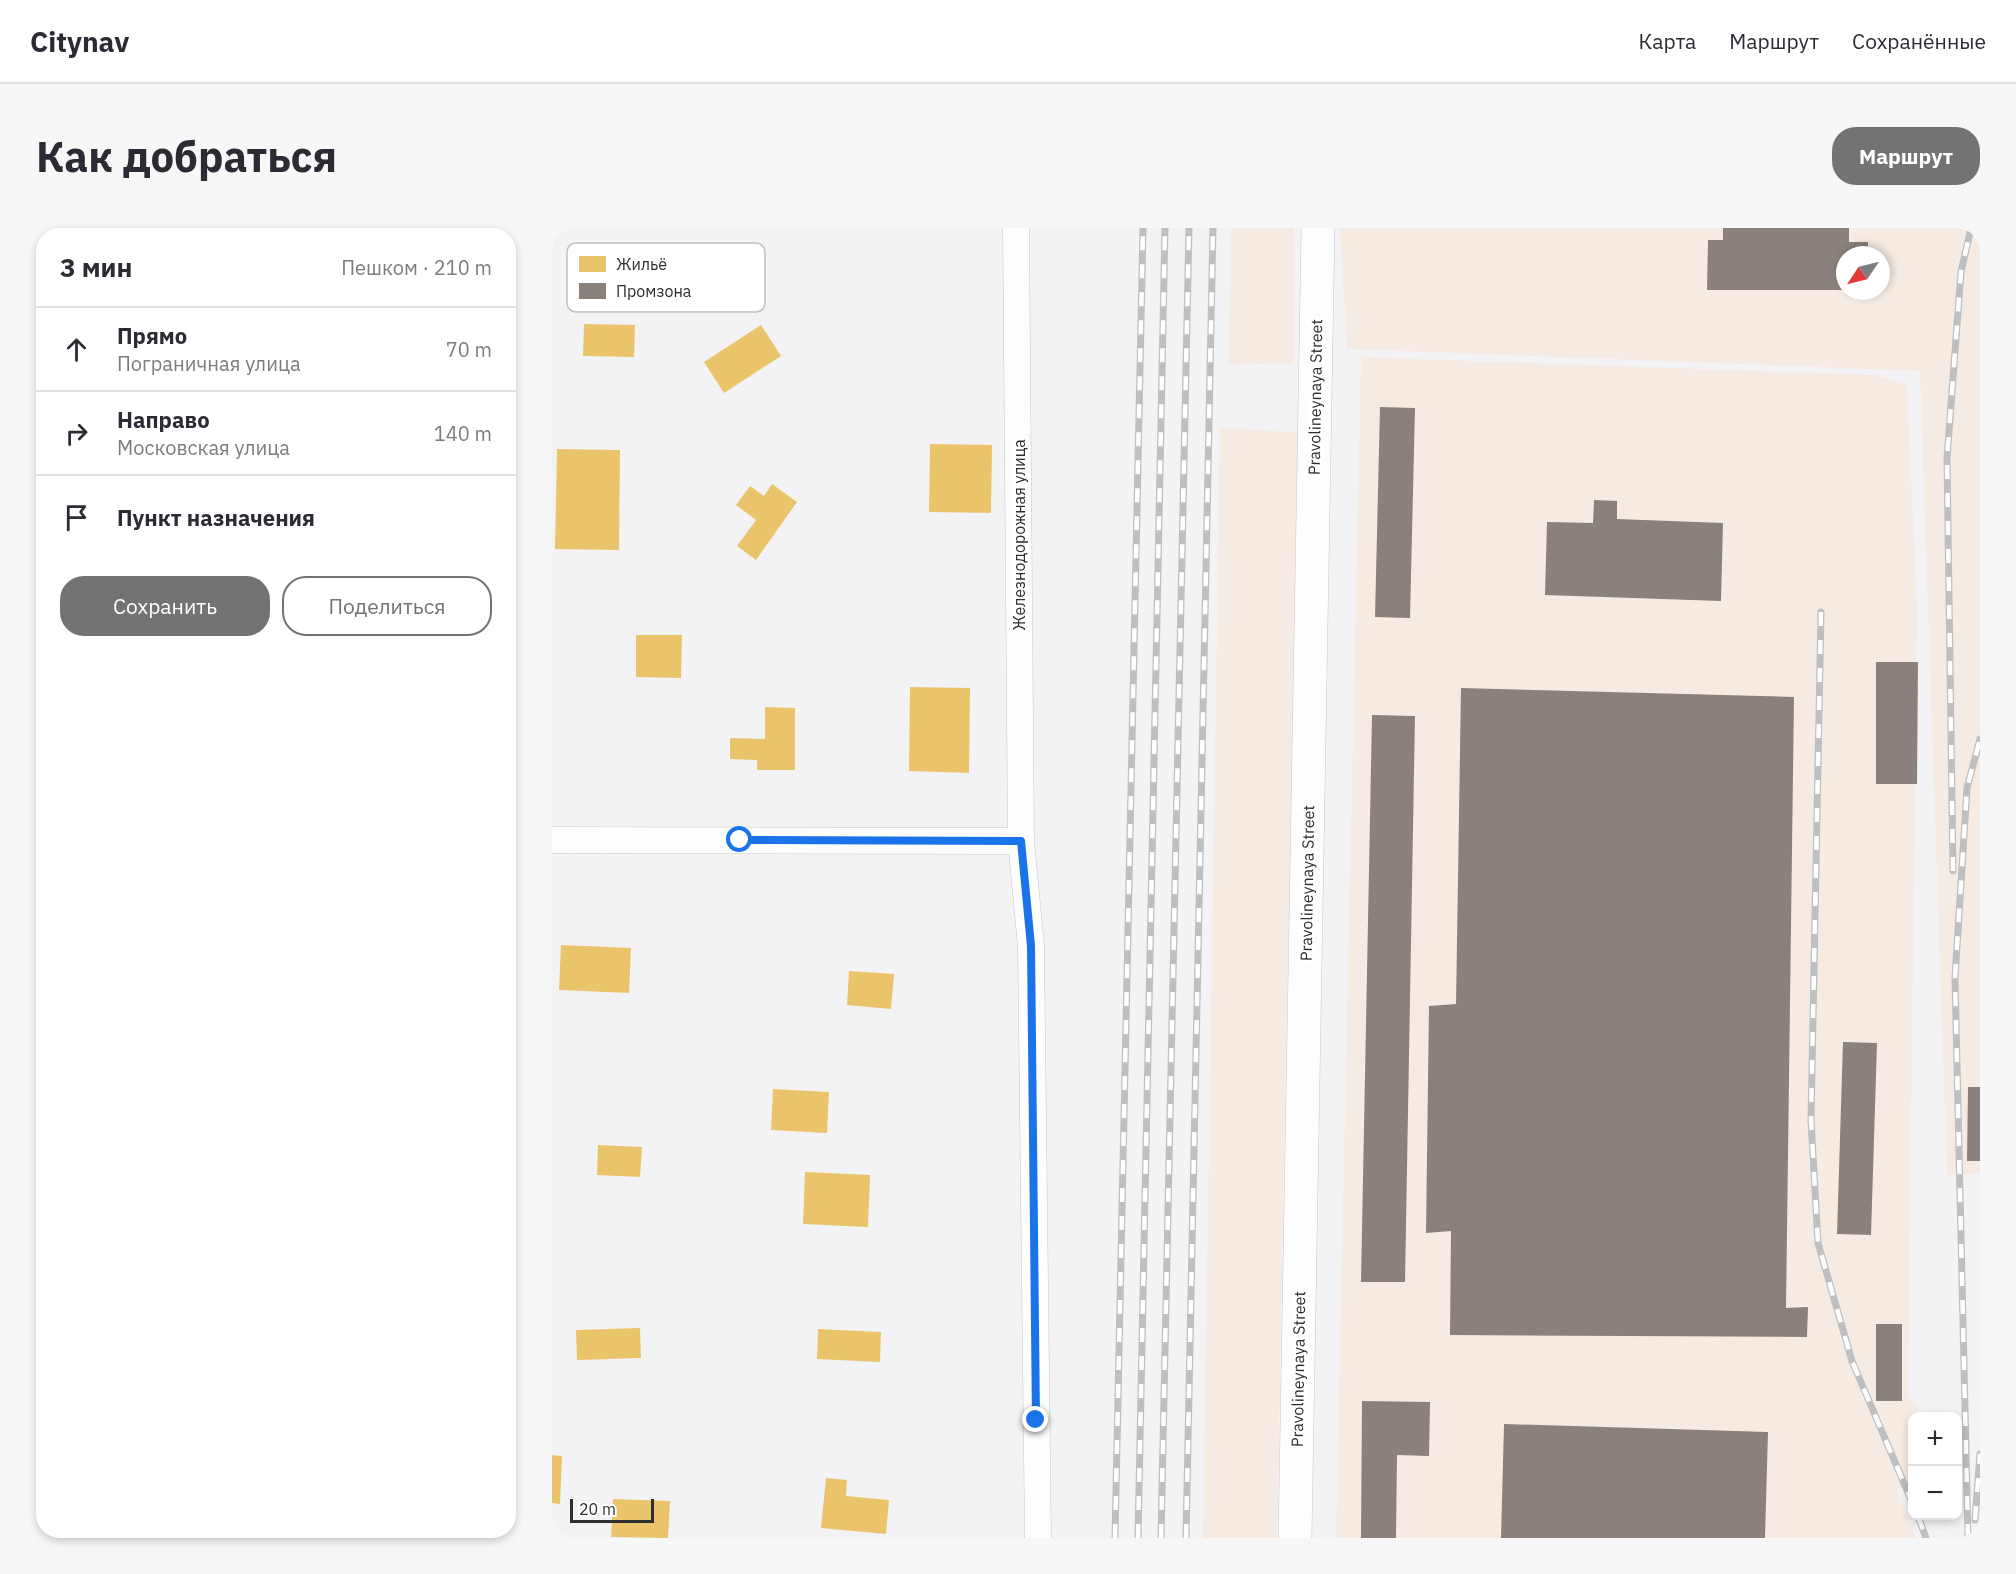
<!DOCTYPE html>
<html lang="ru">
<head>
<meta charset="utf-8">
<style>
  :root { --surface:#fff; --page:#f7f7f7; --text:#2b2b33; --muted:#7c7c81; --line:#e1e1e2; --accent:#737375 }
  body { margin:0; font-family:"IBM Plex Sans",sans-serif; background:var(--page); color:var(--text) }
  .controls { position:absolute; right:18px; bottom:18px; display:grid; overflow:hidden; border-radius:12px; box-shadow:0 3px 9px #0003 }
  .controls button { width:54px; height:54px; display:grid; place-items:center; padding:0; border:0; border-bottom:2px solid var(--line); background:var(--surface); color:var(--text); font:30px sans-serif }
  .compass { position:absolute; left:1284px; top:18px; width:54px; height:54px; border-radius:50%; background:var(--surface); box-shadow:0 3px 9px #0003; rotate:235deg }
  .scale { position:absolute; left:18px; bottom:15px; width:84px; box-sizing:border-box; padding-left:6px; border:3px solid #2e2e30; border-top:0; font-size:16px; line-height:21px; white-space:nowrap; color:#2e2e30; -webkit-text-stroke:4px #fff; paint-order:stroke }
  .stop { position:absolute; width:18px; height:18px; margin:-14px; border:4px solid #1a73e8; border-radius:50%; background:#fff }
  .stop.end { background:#1a73e8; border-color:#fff; box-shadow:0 2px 6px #0008 }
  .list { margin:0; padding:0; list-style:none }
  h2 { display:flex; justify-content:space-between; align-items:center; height:78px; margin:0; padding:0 24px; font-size:26px }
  h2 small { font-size:20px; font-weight:400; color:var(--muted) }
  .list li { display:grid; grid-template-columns:39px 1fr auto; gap:18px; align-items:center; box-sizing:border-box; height:84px; padding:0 24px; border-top:2px solid var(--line) }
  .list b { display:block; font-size:22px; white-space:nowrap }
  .list p { margin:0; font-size:20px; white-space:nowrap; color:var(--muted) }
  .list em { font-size:20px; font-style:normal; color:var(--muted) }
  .actions { display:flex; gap:12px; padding:18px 24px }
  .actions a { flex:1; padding:14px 0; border:2px solid var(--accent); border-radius:24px; text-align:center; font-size:21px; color:var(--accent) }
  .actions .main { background:var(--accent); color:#fff }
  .icon { flex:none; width:33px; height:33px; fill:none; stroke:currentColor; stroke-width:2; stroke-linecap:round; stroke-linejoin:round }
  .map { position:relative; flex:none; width:1428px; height:1310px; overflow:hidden; border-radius:24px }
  header { display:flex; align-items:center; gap:36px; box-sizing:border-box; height:84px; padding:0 30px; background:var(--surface); border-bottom:2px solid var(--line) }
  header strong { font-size:28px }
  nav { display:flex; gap:33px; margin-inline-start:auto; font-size:21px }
  .intro { display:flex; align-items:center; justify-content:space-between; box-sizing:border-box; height:144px; padding:0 36px }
  h1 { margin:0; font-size:42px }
  .button { padding:15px 27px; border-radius:24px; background:var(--accent); color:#fff; font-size:21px; font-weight:700 }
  main { display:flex; gap:36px; padding:0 36px }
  aside { flex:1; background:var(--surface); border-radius:24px; box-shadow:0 3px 9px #0003 }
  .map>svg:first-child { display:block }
</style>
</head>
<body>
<header>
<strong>Citynav</strong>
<nav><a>Карта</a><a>Маршрут</a><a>Сохранённые</a></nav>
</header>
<div class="intro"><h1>Как добраться</h1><a class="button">Маршрут</a></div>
<main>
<aside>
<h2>3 мин<small>Пешком · 210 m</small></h2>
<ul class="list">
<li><svg class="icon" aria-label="ahead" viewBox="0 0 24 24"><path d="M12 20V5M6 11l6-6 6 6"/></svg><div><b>Прямо</b><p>Пограничная улица</p></div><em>70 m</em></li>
<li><svg class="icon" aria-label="right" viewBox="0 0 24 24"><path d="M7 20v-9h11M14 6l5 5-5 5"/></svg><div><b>Направо</b><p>Московская улица</p></div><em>140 m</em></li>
<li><svg class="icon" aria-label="arrive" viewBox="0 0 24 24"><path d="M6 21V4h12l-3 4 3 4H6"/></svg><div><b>Пункт назначения</b></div></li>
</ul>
<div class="actions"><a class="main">Сохранить</a><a>Поделиться</a></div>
</aside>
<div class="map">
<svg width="1428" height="1310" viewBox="0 0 1428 1310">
  <rect width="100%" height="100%" fill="#f3f3f6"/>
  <path fill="#f5ebe3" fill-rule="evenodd" d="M 679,0 L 742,0 L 742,135 L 677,137 Z
    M 788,0 L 1428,0 L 1428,946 L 1395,947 L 1368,143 L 795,121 ZM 1293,27 L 1329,27 L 1329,63 L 1293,63 Z
    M 809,129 L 1323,147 L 1355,157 L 1365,381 L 1356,1169 L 1366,1176 L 1365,1188 L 1360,1188 L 1360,1255 L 1345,1263 L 1364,1310 L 784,1310 Z
    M 668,199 L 746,205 L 725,1310 L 651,1310 Z"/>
  <path fill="#e9c46a" d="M 32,96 L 83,97 L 82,129 L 31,128 Z
    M 209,97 L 229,128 L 172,165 L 152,134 Z
    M 378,216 L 440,217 L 439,285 L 377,284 Z
    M 5,221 L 68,222 L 67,322 L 3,321 Z
    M 220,256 L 245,274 L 204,332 L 185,318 L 204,292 L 184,277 L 198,258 L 212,268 Z
    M 84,407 L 130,407 L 129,450 L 84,449 Z
    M 358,459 L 418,460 L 417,545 L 357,543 Z
    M 213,479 L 243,480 L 243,542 L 205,542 L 205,532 L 178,531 L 178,510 L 213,511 Z
    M 9,717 L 79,720 L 77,765 L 7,762 Z
    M 297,743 L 342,746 L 339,781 L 295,777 Z
    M 221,861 L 277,864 L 275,905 L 219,902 Z
    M 46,917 L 90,919 L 88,949 L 45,947 Z
    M 253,944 L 318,947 L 316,999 L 251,996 Z
    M 88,1100 L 89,1130 L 25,1132 L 24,1102 Z
    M 266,1101 L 329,1104 L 328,1134 L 265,1131 Z
    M 0,1227 L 10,1228 L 8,1276 L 0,1275 Z
    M 274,1250 L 295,1252 L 294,1268 L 337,1272 L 334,1306 L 269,1300 Z
    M 61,1271 L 118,1273 L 116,1310 L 59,1309 Z"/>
  <path fill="#8a817c" d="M 1171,0 L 1297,0 L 1297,14 L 1316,14 L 1316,27 L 1293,27 L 1293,62 L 1155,62 L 1156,12 L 1171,12 Z
    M 828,179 L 863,180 L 858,390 L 823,389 Z
    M 1042,272 L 1065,273 L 1065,291 L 1171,295 L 1169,373 L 993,367 L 995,294 L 1041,295 Z
    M 1324,434 L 1366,434 L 1365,556 L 1324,556 Z
    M 909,460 L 1242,469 L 1234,1080 L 1256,1079 L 1255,1109 L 898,1107 L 899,1003 L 874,1005 L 877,778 L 904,776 Z
    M 820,487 L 863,488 L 853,1054 L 809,1054 Z
    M 1291,814 L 1325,815 L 1319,1007 L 1285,1006 Z
    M 1416,859 L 1428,859 L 1428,933 L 1415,933 Z
    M 1324,1096 L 1350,1096 L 1350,1173 L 1324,1173 Z
    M 810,1173 L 878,1174 L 877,1228 L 845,1227 L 844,1310 L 809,1310 Z
    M 952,1196 L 1216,1204 L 1213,1310 L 949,1310 Z"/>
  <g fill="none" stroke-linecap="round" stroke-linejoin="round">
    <defs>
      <path id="minor" d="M 464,0 L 469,613 L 479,718 L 486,1310
        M 0,612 L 469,613"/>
      <path id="secondary" d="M 743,1310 L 766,0"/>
    </defs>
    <use href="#minor" stroke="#c6c6c8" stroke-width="27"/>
    <use href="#secondary" stroke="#c6c6c8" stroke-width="34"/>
    <use href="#minor" stroke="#fdfdfe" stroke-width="26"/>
    <use href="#secondary" stroke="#fdfdfe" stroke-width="33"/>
    <defs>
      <path id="rail" d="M 1269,384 L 1259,892 L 1266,1015 L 1300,1133 L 1360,1274
        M 1401,643 L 1395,230 L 1409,44 L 1419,0
        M 1366,1288 L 1374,1310
        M 1423,1292 L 1428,1226
        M 563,1310 L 591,0
        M 586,1310 L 613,0
        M 609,1310 L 637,0
        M 634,1310 L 661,0
        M 1416,1310 L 1403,750 L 1415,560 L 1428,511"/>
    </defs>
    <use href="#rail" stroke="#bfbfc0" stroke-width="7"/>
    <use href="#rail" stroke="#fff" stroke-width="4.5" stroke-dasharray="14" stroke-linecap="butt"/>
  </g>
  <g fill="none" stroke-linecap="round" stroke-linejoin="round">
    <path stroke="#1a73e8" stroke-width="8" d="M 188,612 L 469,613 L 479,718 L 484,1192"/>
  </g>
  <g text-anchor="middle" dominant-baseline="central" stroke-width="6" stroke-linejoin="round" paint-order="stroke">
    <g font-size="16" fill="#2e2e30" stroke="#fff">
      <text transform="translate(763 169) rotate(-89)">Pravolineynaya Street</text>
      <text transform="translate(467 307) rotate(-90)">Железнодорожная улица</text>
      <text transform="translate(755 655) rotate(-89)">Pravolineynaya Street</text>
      <text transform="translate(746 1141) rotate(-89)">Pravolineynaya Street</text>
    </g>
  </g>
  <rect x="15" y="15" width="198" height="69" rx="9" fill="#fff" stroke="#c0c0c1" stroke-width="1.5"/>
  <rect x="27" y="28" width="27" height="16" fill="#e9c46a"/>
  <rect x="27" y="55" width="27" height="16" fill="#8a817c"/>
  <g font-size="16" fill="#2e2e30">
    <text x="64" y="42">Жильё</text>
    <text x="64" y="69">Промзона</text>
  </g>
</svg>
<div class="controls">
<button>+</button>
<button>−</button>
</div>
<svg class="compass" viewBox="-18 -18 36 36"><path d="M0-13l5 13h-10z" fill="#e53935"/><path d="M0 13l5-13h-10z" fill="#7c7c81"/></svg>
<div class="scale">20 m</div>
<div class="stop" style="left:188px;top:612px"></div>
<div class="stop end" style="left:484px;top:1192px"></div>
</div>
</main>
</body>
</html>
